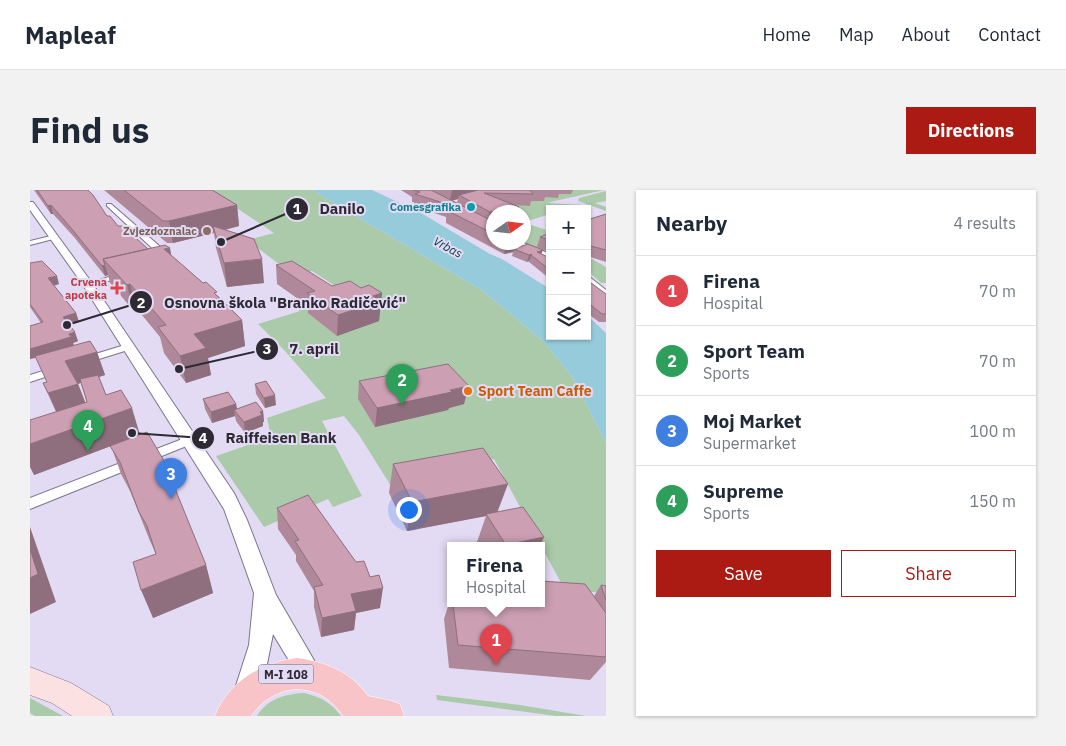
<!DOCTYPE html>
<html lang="en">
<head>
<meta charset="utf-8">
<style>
  :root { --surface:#fff; --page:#f2f2f3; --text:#1f2937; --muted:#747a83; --line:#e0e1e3; --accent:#ab1a13 }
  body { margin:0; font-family:"IBM Plex Sans",sans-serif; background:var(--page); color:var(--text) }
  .controls { position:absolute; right:15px; top:15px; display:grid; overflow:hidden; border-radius:0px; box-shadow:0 1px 4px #0004 }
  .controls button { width:45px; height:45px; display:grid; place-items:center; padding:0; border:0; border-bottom:1px solid var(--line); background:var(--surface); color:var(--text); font:25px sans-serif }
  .compass { position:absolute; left:456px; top:15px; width:45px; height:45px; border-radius:50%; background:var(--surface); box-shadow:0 1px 4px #0004; rotate:76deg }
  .you { position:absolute; left:378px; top:319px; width:18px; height:18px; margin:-12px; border:4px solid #fff; border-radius:50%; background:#1a73e8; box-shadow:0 0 0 8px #1a73e833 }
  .badge { display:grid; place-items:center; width:32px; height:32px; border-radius:50%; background:var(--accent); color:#fff; font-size:16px; font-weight:700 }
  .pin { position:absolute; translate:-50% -41px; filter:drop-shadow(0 1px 2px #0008) }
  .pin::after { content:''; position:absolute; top:26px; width:18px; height:15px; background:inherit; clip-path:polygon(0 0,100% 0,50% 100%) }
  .popup { position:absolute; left:417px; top:352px; width:98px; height:65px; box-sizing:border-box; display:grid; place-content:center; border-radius:0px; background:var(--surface); filter:drop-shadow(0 1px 4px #0005); font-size:16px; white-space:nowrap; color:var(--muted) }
  .popup b { font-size:19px; color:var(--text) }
  .popup::after { content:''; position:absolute; left:50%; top:100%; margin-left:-10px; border:10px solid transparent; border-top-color:var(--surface) }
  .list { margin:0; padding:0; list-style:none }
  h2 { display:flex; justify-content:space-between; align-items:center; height:65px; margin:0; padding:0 20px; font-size:21px }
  h2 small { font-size:16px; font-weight:400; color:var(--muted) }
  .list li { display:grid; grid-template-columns:32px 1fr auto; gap:15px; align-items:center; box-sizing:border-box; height:70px; padding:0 20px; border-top:1px solid var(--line) }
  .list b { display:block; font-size:19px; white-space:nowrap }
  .list p { margin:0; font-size:16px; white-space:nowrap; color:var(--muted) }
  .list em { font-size:16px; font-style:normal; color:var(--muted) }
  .actions { display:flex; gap:10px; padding:15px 20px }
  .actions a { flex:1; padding:11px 0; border:1px solid var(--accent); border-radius:0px; text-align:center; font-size:18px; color:var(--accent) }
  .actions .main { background:var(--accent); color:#fff }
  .icon { flex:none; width:28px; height:28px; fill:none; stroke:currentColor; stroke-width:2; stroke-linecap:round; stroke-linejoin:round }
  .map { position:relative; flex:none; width:576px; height:526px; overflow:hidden; border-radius:0px }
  header { display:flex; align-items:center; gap:30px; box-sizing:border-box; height:70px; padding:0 25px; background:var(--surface); border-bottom:1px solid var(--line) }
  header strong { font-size:24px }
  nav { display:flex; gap:28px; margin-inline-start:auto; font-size:18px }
  .intro { display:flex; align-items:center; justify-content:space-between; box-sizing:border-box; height:120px; padding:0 30px }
  h1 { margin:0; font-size:35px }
  .button { padding:12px 22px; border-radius:0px; background:var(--accent); color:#fff; font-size:18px; font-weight:700 }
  main { display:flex; gap:30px; padding:0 30px }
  aside { flex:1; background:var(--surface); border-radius:0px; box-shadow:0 1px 4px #0004 }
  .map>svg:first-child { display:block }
</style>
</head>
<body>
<header>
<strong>Mapleaf</strong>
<nav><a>Home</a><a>Map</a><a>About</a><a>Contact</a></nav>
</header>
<div class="intro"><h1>Find us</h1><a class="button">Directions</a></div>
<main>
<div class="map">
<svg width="576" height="526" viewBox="0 0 576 526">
  <rect width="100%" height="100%" fill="#e3dbf4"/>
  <path fill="#aacaa9" d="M 180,0 L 282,0 L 453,101 L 512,150 L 542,186 L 576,253 L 576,403 L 535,400 L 464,269 L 361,296 L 329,245 L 314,226 L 292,231 L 332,306 L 303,317 L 298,309 L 234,337 L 186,266 L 241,247 L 237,228 L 296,208 L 255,161 L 228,134 L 270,121 L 266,118 L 316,103 L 282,81 L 265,86 L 217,50 L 244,43 Z
    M 494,0 L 574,0 L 516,13 L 552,15 L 539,19 L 520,19 L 520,24 L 501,30 L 494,26 L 493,22 L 487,22 L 461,9 Z
    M 576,1 L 576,11 L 565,13 L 576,17 L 576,21 L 548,11 L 549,8 Z
    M 495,33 L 520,41 L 520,63 L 494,52 L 493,34 Z
    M 562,69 L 576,77 L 576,93 L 571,93 L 557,80 L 557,70 Z
    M 274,503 C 290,507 301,512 311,526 L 227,526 C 237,509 255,504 274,503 Z
    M 406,505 L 490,515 L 556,526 L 526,526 L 407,510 Z
    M 0,508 L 33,526 L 5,526 L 0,523 Z"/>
  <path fill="#95cbda" d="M 282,0 L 342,0 L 391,23 L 460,64 L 472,69 L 520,99 L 520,146 L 557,146 L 557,126 L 559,127 L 576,143 L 576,253 L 542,186 L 512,150 L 453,101 Z"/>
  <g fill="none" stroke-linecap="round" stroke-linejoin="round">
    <defs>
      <path id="minor" d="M 77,14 L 81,14 L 142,67 L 142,71 L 136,71 L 77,16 Z
        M 25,45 L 28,47 L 27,48 L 0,55 L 0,51 Z
        M 481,52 L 491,52 L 520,64 L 520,69 Z
        M 91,83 L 98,85 L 58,97 L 54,95 Z
        M 557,85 L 576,100 L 576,107 L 557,91 Z
        M 98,154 L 101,155 L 101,159 L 53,174 L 48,171 L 49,169 Z
        M 29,176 L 34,179 L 33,181 L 0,192 L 0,185 Z
        M 160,246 L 164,247 L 166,250 L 164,253 L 0,319 L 0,308 Z"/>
      <path id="tertiary" d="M 0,12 L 3,12 L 62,93 L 204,303 L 217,330 L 246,405 L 292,484 L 288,492 L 280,496 L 272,492 L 243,444 L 236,479 L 225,511 L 216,514 L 207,511 L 204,502 L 219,455 L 224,403 L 194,319 L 53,95 L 0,20 Z"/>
      <path id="secondary" d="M 0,477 L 41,493 L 79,516 L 83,526 L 42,526 L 22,513 L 0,505 Z"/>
      <path id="primary" d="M 267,468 C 296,472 321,482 338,506 L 358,510 L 370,514 L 374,526 L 313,526 C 289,490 246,491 221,526 L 185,526 C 199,491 231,473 267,468 Z"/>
    </defs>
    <use href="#minor" stroke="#7b748a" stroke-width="2"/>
    <use href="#tertiary" stroke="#7b748a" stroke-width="2"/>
    <use href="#secondary" stroke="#7b748a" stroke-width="1"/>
    <use href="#primary" stroke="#fff" stroke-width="1"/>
    <use href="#minor" fill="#fff" fill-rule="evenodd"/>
    <use href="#tertiary" fill="#fff" fill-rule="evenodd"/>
    <use href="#secondary" fill="#fce1e3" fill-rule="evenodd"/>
    <use href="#primary" fill="#f9c4c7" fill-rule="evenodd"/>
  </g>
  <path fill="#af8999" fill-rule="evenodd" d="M 4,0 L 58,0 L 77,26 L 88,36 L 118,59 L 141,65 L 188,106 L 212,130 L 215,156 L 178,168 L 181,185 L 156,193 L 134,163 L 130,147 L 107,119 L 103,120 L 80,93 L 78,85 L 75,86 L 44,47 L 23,24 L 21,24 Z
    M 74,0 L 182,0 L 207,15 L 209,36 L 195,40 L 234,93 L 197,97 L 186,58 L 184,43 L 143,53 L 137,53 Z
    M 371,0 L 543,0 L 541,4 L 529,4 L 528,8 L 515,7 L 514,11 L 501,11 L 500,16 L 484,15 L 489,17 L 487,22 L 464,22 L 464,52 L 493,52 L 492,56 L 513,60 L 511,64 L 520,68 L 520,89 L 499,72 L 499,71 L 497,72 L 482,66 L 483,62 L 474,64 L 416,33 L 416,27 L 384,16 L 384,12 L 382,12 L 382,7 ZM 428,9 L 427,13 L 422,11 Z
    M 576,24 L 576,72 L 557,66 L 557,30 Z
    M 520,43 L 520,62 L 507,57 L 510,47 Z
    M 0,73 L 29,94 L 24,96 L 46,123 L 49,132 L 39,135 L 48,151 L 43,153 L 44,155 L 67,162 L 75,185 L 69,187 L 76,205 L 110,244 L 176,375 L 183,403 L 123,428 L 126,364 L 120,351 L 100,301 L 91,284 L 81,256 L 4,285 L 26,222 L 13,193 L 17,192 L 6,168 L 0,169 L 0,136 L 11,133 L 0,117 ZM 51,193 L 57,212 L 55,212 L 48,194 Z
    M 246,75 L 302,96 L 331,98 L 352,103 L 349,131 L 307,146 L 278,123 L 278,116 L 247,94 Z
    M 557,90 L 576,104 L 576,132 L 569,132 L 557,123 Z
    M 329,191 L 434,214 L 419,218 L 418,220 L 345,237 L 328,209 Z
    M 225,194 L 246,215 L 235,218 L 226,204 Z
    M 173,209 L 206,214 L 207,219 L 233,221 L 234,232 L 233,232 L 233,236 L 215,243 L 206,231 L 205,226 L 182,233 L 175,219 Z
    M 363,274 L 468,321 L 510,356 L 449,356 L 447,352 L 456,326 L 377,341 L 359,303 Z
    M 247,318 L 350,418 L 326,423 L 324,440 L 291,447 L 284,417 L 284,401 L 266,371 L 266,365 L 248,339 Z
    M 511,391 L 565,408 L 564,406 L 571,395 L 576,396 L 576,472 L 560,490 L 419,478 L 414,429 L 421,407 L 421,414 L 511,414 Z"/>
  <path fill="#8f6f7d" d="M 422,0 L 465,0 L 429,5 L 428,9 L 420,11 Z
    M 21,15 L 23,24 L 21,24 L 18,16 Z
    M 207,15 L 209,36 L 185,42 L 183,36 L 184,43 L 143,53 L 139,31 Z
    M 489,17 L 487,22 L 464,22 L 464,33 L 457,34 L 460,22 Z
    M 477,52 L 493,52 L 491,61 L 484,59 L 483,62 L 474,64 Z
    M 140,58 L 144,81 L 134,59 Z
    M 513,60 L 510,67 L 505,69 L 507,62 Z
    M 502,64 L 499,71 L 497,72 L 499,65 Z
    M 232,69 L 234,93 L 197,97 L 194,73 Z
    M 75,75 L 78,85 L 75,86 L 72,76 Z
    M 27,86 L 29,94 L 21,96 L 18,88 Z
    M 100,94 L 107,119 L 103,120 L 97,95 Z
    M 352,103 L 349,131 L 307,146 L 308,125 L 343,106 Z
    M 46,123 L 49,132 L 36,136 L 33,127 Z
    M 212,130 L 215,156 L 178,168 L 181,185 L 156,193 L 150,166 L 164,144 Z
    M 45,142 L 48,151 L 43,153 L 44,156 L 0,169 L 0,159 Z
    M 67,162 L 75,185 L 44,195 L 35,171 Z
    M 48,194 L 57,217 L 29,227 L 18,203 Z
    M 439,196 L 434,214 L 419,218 L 418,220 L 345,237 L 347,218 Z
    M 245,205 L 246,215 L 235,218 L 234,208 Z
    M 206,214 L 208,224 L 204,220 L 205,226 L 182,233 L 181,222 Z
    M 102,218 L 110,245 L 4,285 L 0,277 L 0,254 Z
    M 233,221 L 234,232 L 233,232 L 233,236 L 215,243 L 214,232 Z
    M 478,294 L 467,323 L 456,324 L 456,326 L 377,341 L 382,312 Z
    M 0,337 L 26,412 L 0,424 Z
    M 514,347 L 510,356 L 476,356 L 476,355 Z
    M 176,375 L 183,403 L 123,428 L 111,400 Z
    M 353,398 L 350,418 L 326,423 L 324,440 L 291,447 L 292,428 L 321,404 Z"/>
  <path fill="#cc9fb2" stroke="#8f6f7d" d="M 7,0 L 58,0 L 63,5 L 77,26 L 80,26 L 88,36 L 93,36 L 118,59 L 73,69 L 75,75 L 72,76 L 41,38 L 21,15 L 18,16 Z
    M 94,0 L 182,0 L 207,15 L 139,31 L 133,31 Z
    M 384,0 L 401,0 L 464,32 L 464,44 L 418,21 L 429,18 L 385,4 L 390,2 Z
    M 448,0 L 500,0 L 503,4 L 454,3 L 489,17 L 460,22 L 429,5 Z
    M 576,24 L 576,60 L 557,55 L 557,30 Z
    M 183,36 L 224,49 L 232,69 L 194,73 Z
    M 520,43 L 520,50 L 510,47 Z
    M 498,54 L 513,60 L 507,62 L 520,68 L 520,80 L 501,65 L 502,64 L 499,65 L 484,59 Z
    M 135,55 L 140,58 L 134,59 L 173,93 L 176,92 L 187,102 L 184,103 L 212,130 L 164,144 L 176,158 L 150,166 L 128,137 L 136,135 L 100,94 L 97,95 L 73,69 Z
    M 12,71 L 27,86 L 18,88 L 46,123 L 33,127 L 45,142 L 39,144 L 41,147 L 0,159 L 0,136 L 13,132 L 0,114 L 0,73 Z
    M 262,71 L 302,96 L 320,91 L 331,98 L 339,95 L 352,103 L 343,106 L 351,111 L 308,125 L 277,103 L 285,101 L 246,75 Z
    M 557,90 L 576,104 L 576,124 L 572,124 L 557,112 Z
    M 60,151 L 67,162 L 35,171 L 48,194 L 18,203 L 13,193 L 17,192 L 5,166 Z
    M 418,174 L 439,196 L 420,200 L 422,202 L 347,218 L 329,191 Z
    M 68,185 L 76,205 L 91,200 L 102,218 L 0,254 L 0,230 L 57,212 L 50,189 Z
    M 236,191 L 245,205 L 234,208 L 225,194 Z
    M 198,202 L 206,214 L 181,222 L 173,209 Z
    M 226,212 L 233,221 L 230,222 L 232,225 L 214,232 L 204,220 Z
    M 117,242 L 133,269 L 176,375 L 111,400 L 103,372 L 126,364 L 117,336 L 109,322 L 90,272 L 80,256 Z
    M 453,258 L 478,294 L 382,312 L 363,274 Z
    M 278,305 L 326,372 L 334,371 L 340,387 L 349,385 L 353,398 L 321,404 L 326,421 L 292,428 L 284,397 L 293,395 L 265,351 L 269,350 L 247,318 Z
    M 493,317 L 514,347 L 476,355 L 456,324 Z
    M 0,359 L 8,384 L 0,388 Z
    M 511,391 L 555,394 L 576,423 L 576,467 L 428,455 L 423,414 L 511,414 L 511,411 L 514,412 L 511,402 Z
    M 571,395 L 576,396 L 576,410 Z"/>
  <circle fill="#0f9aa8" stroke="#e3dbf4" stroke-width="2" cx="441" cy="17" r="5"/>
  <circle fill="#8d6e63" stroke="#e3dbf4" stroke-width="2" cx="177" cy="41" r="5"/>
  <path fill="#e0444e" stroke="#e3dbf4" stroke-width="2" d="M84.5 90.5h5v5h5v5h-5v5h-5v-5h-5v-5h5z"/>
  <circle fill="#e8710a" stroke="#e3dbf4" stroke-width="2" cx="438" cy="201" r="5"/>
  <g text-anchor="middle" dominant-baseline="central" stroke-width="4" stroke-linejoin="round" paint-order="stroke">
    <g font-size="11" font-weight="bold" fill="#0d838f" stroke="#e3dbf4" text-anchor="end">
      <text x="431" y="17">Comesgrafika</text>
    </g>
    <g font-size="11" font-weight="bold" fill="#785e54" stroke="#e3dbf4" text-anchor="end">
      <text x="167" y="41">Zvjezdoznalac</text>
    </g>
    <g font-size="11" font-weight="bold" fill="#be3a42" stroke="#e3dbf4" text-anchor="end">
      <text x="77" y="92">Crvena<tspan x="77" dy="13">apoteka</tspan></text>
    </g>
    <g font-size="12" font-style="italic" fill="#033843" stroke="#e3dbf4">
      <text transform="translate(418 57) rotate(28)">Vrbas</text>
    </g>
    <rect fill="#e3dbf4" stroke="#645f6e" stroke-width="1" x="228.5" y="474.5" width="55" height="19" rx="4"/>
    <g font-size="12" font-weight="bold" fill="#2d2a34">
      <text x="256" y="484">M-I 108</text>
    </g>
    <g font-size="14" font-weight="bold" fill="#c56008" stroke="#e3dbf4" text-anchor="start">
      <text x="448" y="201">Sport Team Caffe</text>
    </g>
  </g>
  <path fill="none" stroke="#2d2a34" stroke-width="2" d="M191 52L267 19M37 135L111 112M149 179L237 159M102 243L173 248"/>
  <g fill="#2d2a34" stroke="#e3dbf4" stroke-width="2">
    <circle cx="191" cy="52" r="5"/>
    <circle cx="37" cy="135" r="5"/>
    <circle cx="149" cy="179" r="5"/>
    <circle cx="102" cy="243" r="5"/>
    <circle cx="267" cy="19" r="12"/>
    <circle cx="111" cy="112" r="12"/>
    <circle cx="237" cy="159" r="12"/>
    <circle cx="173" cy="248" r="12"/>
  </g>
  <g font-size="15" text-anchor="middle" font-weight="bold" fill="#fff">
    <text x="267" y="24">1</text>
    <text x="111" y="118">2</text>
    <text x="237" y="164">3</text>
    <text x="173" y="253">4</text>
  </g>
  <g font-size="15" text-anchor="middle" font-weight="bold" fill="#2d2a34" stroke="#e3dbf4" stroke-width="4" stroke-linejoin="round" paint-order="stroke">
    <text x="312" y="24">Danilo</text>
    <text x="255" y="118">Osnovna škola "Branko Radičević"</text>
    <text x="284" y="164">7. april</text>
    <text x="251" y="253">Raiffeisen Bank</text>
  </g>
</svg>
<div class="controls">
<button>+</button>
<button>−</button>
<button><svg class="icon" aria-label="layers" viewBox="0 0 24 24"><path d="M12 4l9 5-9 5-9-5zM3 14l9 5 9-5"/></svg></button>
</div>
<svg class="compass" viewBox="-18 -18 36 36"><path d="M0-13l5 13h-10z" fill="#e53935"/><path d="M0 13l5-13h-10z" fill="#747a83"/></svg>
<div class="you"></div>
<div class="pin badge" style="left:466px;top:475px;background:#e0444e">1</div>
<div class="popup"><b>Firena</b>Hospital</div>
<div class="pin badge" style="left:372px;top:215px;background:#2e9e5b">2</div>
<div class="pin badge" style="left:141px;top:309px;background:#3f7fe0">3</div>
<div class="pin badge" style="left:58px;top:261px;background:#2e9e5b">4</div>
</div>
<aside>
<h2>Nearby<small>4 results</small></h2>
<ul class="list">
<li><span class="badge" style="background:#e0444e">1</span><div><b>Firena</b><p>Hospital</p></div><em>70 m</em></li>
<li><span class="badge" style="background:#2e9e5b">2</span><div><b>Sport Team</b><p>Sports</p></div><em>70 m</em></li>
<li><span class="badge" style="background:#3f7fe0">3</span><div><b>Moj Market</b><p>Supermarket</p></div><em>100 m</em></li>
<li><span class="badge" style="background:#2e9e5b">4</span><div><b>Supreme</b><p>Sports</p></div><em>150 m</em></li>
</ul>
<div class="actions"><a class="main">Save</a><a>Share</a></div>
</aside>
</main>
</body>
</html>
